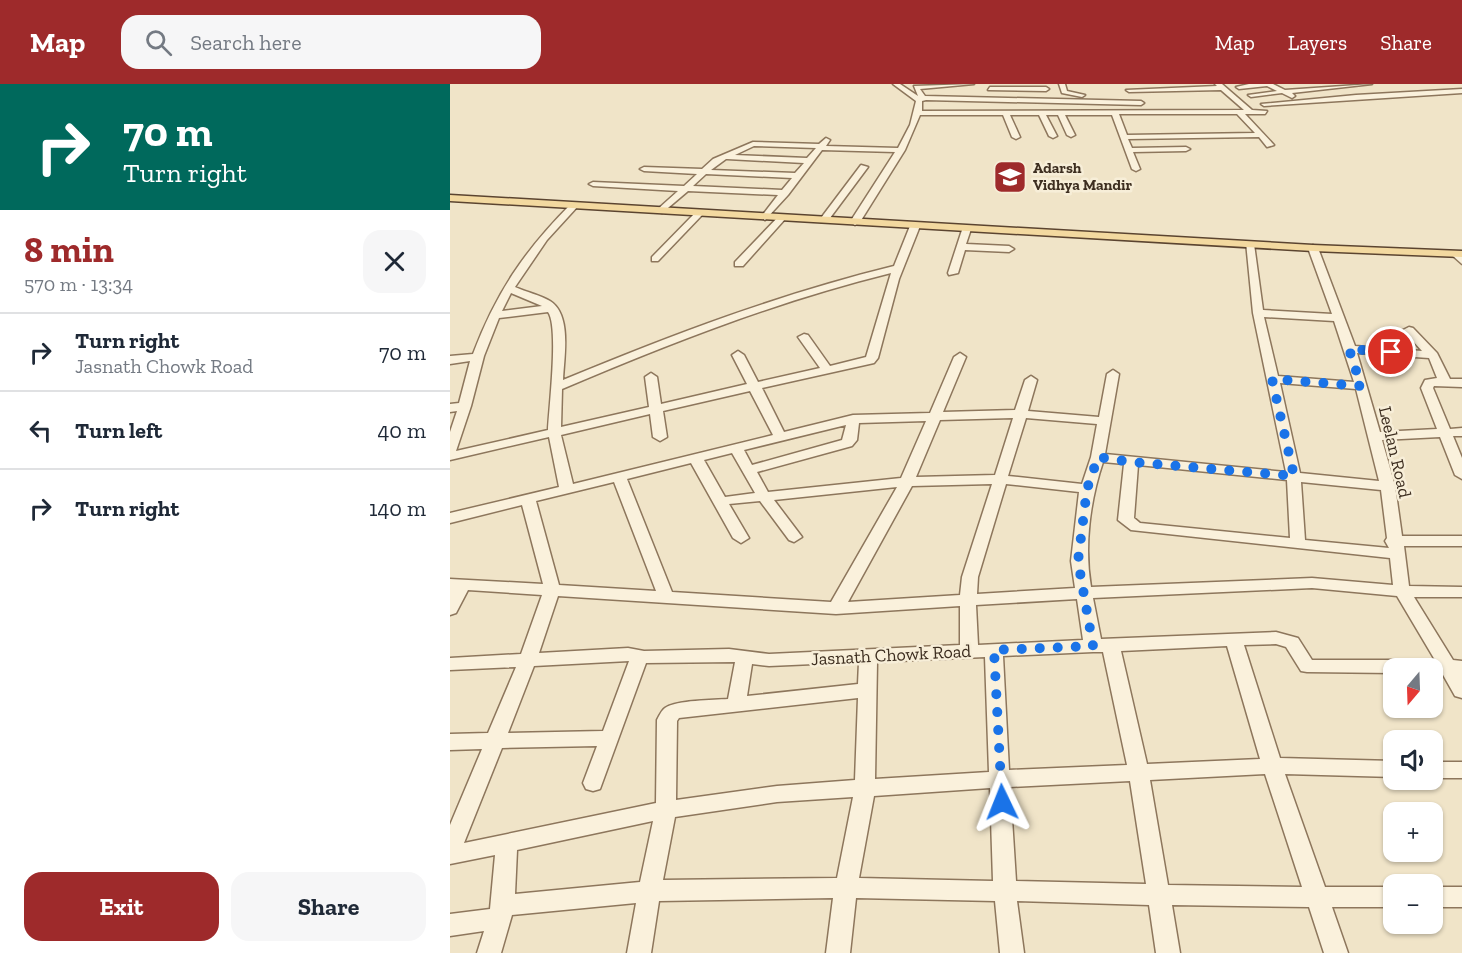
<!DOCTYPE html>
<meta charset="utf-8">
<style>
:root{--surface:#fff;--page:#f6f6f7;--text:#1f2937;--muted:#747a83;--line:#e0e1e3;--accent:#9e2a2b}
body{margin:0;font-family:"Zilla Slab",serif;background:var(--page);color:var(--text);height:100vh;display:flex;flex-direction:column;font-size:22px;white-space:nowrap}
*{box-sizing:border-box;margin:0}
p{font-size:20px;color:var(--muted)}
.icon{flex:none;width:33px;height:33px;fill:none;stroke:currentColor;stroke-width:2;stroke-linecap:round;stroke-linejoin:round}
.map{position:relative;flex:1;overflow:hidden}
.sheet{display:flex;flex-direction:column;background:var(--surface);width:450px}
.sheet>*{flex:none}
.top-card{background:#00695c;color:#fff;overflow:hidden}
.needle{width:39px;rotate:199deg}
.tools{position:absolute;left:933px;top:574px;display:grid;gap:12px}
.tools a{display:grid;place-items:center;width:60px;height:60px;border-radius:12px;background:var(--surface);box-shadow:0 2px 4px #0004;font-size:30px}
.pin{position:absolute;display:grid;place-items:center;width:51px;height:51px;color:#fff;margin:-26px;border:3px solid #fff;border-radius:50%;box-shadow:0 2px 6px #0007}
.me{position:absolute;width:66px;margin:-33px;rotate:358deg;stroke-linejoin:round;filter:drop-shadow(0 0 4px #0008)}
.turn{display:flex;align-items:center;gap:21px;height:126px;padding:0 24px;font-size:27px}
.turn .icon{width:78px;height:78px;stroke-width:2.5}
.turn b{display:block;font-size:42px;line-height:51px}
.round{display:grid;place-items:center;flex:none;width:63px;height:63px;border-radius:18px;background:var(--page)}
.summary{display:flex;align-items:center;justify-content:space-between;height:102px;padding:0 24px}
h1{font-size:36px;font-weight:700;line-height:45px;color:var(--accent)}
.action{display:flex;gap:12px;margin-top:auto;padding:12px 24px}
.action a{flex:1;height:69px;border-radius:18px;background:var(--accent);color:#fff;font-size:24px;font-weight:700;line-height:69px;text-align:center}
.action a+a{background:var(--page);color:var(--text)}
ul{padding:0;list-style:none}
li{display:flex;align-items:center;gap:18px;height:78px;padding:0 24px;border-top:2px solid var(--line)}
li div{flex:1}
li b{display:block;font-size:22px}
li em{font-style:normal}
header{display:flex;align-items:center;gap:36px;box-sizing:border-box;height:84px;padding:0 30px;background:var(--accent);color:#fff}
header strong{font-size:28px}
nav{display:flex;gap:33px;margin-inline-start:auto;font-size:21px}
.search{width:420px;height:54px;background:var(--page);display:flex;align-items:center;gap:15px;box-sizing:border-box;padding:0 21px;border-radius:18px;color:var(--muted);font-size:22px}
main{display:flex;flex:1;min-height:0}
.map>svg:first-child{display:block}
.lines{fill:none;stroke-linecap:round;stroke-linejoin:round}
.minor-casing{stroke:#8d765c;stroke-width:3}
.major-casing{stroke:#5b4430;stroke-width:3}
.minor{fill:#faf1dc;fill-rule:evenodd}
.major{fill:#f3d9a0;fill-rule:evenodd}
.route{stroke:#1a73e8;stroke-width:10;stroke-dasharray:0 18}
.labels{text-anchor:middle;stroke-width:5;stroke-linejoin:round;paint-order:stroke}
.far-poi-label{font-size:15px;font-weight:bold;fill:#3d2e20;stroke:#f7eed8;text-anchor:start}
.street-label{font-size:18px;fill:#3d2e20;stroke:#f7eed8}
</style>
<header>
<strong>Map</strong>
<div class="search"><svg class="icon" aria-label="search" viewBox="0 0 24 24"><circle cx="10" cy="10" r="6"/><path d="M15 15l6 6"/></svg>Search here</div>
<nav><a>Map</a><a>Layers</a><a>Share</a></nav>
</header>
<main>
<section class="sheet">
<div class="top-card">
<div class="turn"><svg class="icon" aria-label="right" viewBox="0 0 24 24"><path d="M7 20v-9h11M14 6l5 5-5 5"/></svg><div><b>70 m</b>Turn right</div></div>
</div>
<div class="summary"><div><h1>8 min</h1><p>570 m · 13:34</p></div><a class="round"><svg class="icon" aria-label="close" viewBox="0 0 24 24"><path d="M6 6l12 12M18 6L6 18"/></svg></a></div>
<ul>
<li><svg class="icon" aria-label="right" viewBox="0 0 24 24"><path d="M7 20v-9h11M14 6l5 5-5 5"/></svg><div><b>Turn right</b><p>Jasnath Chowk Road</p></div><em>70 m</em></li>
<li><svg class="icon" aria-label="left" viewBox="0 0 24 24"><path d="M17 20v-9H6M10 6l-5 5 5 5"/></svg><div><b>Turn left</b></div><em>40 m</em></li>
<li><svg class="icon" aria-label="right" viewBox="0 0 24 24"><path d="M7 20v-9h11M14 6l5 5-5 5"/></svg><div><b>Turn right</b></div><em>140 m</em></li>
</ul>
<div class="action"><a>Exit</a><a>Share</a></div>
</section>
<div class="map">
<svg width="1012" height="869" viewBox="0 0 1012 869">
<rect width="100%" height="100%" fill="#f0e4c8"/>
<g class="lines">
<g class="minor-casing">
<path id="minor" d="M443 0H450L468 12 464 2 524 0 470 5 475 12 691 17 694 19 691 21 476 16 472 17V27L794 26 771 6 679 8 676 6 767 2 765 0H772L802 26 817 27 815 30H795L824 61 817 63 809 53 678 55 682 64 736 63 740 65 736 67 683 68 690 85 686 87 682 85 662 31H615L625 51 621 53 617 51 608 31H596L607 52 603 54 599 52 589 31H560L570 53 566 55 562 53 553 31H470L455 66 410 138 405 141 400 138 445 68 372 66 338 111 315 136 311 133 328 111 238 107 212 129 209 128V124L228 107 143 102 139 100 143 98 234 102 247 90 194 87 190 85 194 83 252 85 263 75 303 58 369 60 376 54 380 56 376 62 448 64 460 41 466 17ZM669 30H787L805 49 677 51ZM304 62 366 64 357 74 285 71ZM276 75H277L354 79 345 89 261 86ZM256 90 342 94 332 106 243 102Z
M609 0H615L617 7 635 11 632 13 612 9Z
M799 0H823L835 6 922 0 842 9 845 12 842 14 832 9 801 13 798 11 827 7 817 2 789 5 786 3Z
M540 3H596L599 5 596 7 538 6Z
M1012 5V9L814 22 811 20 906 11Z
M411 81 418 83 377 138H371V134Z
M122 119 129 121 97 156 65 203C76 208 90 211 100 217 122 231 114 272 113 296 221 251 330 210 444 182L460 142 468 140 470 142 449 195 428 274 424 279 312 304 334 348 403 331 480 329 504 273 510 269 516 273 493 328 565 326 575 296 581 292 587 296 578 327 649 333 657 290 663 286 669 290 655 370 836 388 803 229 796 158 804 160 813 226 882 230 858 164 863 161 868 164 905 262 972 267 953 246 959 243 963 244 987 269 1000 295H1012V303L984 302 983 304 1000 345 1012 344V352H1003L1012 374V395L1005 391 990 353 932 356 945 402 952 452H1012V462H954L959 502 1012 503V513H964L1003 576 1012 577V614L1005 612 992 589H982V585H944V589L857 588 851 587 836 563 826 560 794 561 830 674 944 677V693L835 690 875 803H944V823H882L898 869H874L859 823 722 821 730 869H706L699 821 567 817 574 869H550L545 817 406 814 400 869H376L383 814 209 817 201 869H177L186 819 62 831 51 869H27L34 847 0 852V830L40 825 45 771 0 780V741L32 665 0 666V650L38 649 66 583 0 586V574L71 570 92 511 18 506 6 529 0 531V495L93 500 72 421 0 439V429L109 403 99 353 0 376V348L7 327 0 328V320L9 319 20 277 0 280V272L23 270C46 209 74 167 122 119ZM441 189 416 273 380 282 358 251 354 250 348 253 370 284 308 298 294 271 288 267 282 271 297 300 211 320 207 293 201 289 195 293 199 323 111 343 112 305C220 259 328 217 441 189ZM61 209 92 222 52 227ZM98 228C109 242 99 324 98 346L6 367 21 322 34 272 49 234ZM814 233 884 237 904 298 828 292ZM907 269 979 274 987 294 975 296 971 304 987 345 930 348ZM830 299 906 305 929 397 850 389ZM300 307 323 351 123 400 111 351 200 330 203 353 210 357 217 353 213 327ZM563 334 545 391 466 393 490 336ZM576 334 647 340 641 373 632 400 558 392ZM476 337 451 394 318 408 307 388 402 362 407 356 409 339ZM396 341 392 356 302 381 294 366ZM282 369 305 409 275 413 254 376ZM653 378 674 380 668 436 681 446 940 474 943 501 862 494 641 503C634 462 640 417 653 378ZM241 379 283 454 291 459 299 454 279 420 310 417 339 456 344 458 352 453 324 416 447 403 381 518 222 508 177 395ZM688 381 837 396 840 454 690 439 684 434ZM164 398 206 507 109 501 86 417ZM851 398 931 406 937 454 935 457 939 464 855 456ZM542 400 512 493 510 511 398 518 462 402ZM556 400 629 408 621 477 625 504 527 510 528 493ZM862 504 947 512 985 576H862L848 554 826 548 651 555 643 514ZM108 512 386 530 510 522V561L319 570 279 565 194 567 178 564 89 569ZM627 515 633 556 528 561 526 521ZM777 562 810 675 697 680 671 567ZM643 568H653L677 681 559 686 553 572ZM535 573 539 688 425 695 427 578ZM179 577 153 647 58 649 84 582ZM285 578 278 615C263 616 227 616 215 624 212 626 209 632 207 636L206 719 14 759 52 664 147 662 133 699 136 705 143 707 150 705 196 579ZM409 578 408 600 297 612 302 580 319 582ZM408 614 405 696 327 702 226 716 227 637 229 634ZM815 690 852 803 718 801 700 696ZM680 697 696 800 566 797 560 703ZM540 704 543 797 409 794 424 712ZM403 713 387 794 213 796 225 733 327 718ZM203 737 190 798 65 810 67 766Z
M247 127 254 129 208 177H202V173Z
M329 132 336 134 293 182H285V178Z
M513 143 521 145 516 160 559 162 564 165 559 168 515 166 508 189 499 191 498 189Z
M1003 168H1009L1012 171V180L1003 172Z
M982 678H1012V694H982Z
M982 803H1012V823H982Z"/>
</g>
<g class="major-casing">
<path id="major" d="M0 111 863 161 1012 167V173L863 167 0 117Z"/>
</g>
<use href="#minor" class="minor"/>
<use href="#major" class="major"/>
</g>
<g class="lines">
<path class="route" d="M552 718 544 566 643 562 628 477 637 405 648 373 681 378 844 392 822 295 911 302 899 265 941 268"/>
</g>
<defs>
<g id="school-square" transform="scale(1.725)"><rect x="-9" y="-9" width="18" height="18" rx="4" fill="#9e2a2b" stroke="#f7eed8"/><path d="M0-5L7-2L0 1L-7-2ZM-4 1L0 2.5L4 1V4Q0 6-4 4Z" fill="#fff"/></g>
</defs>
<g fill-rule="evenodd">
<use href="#school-square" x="560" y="93"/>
</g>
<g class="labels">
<g class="far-poi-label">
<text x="583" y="89">Adarsh<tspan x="583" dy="17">Vidhya Mandir</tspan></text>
</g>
<g class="street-label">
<text transform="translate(945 368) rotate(77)" y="6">Leelan Road</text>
<text transform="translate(441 571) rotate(-3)" y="6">Jasnath Chowk Road</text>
</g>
</g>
</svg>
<div class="tools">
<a><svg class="needle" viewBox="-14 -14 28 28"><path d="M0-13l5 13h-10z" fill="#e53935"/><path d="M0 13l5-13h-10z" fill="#747a83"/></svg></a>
<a><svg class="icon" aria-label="sound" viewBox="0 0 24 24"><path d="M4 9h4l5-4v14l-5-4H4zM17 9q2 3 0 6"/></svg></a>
<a>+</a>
<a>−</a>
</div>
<div class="pin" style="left:941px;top:268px;background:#d93025"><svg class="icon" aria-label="arrive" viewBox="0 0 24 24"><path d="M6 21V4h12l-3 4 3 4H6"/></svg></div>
<svg class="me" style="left:552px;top:718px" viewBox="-20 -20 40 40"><path d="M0-17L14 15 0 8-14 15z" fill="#1a73e8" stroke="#fff" stroke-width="4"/></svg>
</div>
</main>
